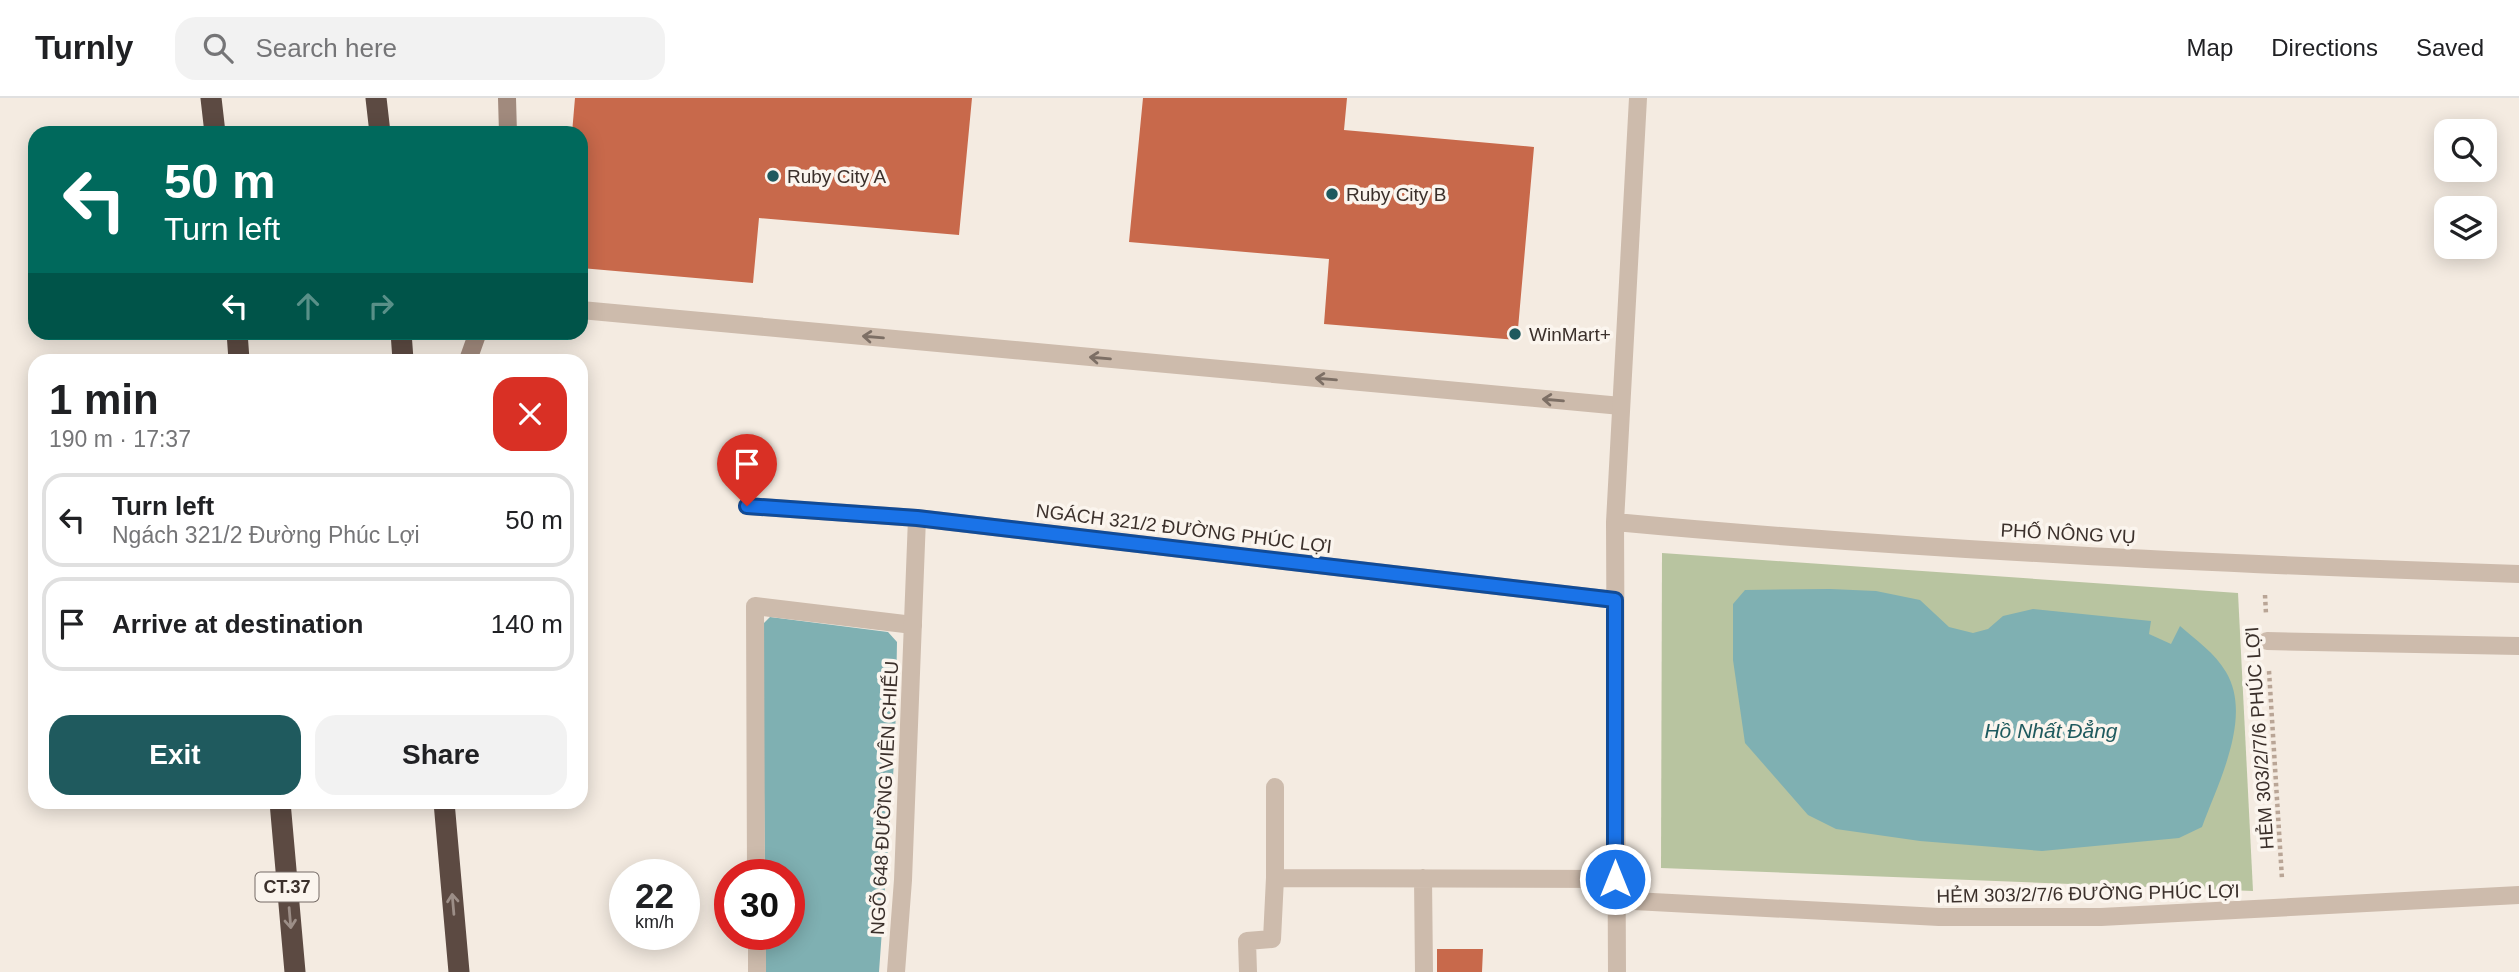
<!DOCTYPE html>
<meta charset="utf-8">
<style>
:root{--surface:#fff;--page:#f2f2f2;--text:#202124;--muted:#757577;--line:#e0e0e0;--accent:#1f5a5e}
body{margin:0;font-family:Arial,sans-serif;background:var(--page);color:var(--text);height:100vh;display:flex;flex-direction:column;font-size:26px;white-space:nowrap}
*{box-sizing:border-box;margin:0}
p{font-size:23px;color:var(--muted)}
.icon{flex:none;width:38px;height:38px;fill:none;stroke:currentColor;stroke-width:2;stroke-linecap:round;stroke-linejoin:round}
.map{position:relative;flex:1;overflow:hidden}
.panel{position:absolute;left:28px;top:256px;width:560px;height:455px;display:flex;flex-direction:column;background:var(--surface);border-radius:21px;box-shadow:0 4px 18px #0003}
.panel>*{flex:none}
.hud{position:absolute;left:28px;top:28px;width:560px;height:214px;border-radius:21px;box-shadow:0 4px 18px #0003;background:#00695c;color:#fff;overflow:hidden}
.buttons{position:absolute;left:2434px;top:21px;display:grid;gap:14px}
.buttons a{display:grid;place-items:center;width:63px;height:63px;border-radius:14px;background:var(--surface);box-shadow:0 4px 18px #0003;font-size:35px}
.speed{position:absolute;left:609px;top:761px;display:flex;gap:14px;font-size:35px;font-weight:700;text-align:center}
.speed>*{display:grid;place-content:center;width:91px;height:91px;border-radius:50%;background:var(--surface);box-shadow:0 4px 18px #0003;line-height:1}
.speed small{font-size:18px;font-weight:400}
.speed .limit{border:10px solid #d22;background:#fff;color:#111}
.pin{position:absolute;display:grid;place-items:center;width:60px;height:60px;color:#fff;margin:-72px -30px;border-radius:50% 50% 50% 0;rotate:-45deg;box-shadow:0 0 7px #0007}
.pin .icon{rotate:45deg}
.me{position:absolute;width:77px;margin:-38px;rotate:0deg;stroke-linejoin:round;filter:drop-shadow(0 0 5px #0008)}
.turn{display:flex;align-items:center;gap:24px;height:147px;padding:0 21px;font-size:32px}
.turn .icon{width:91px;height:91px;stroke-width:2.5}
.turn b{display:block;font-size:49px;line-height:60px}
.lanes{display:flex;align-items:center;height:66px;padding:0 21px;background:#0003;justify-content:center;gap:35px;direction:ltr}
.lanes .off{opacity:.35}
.round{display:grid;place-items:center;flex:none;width:74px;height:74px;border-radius:21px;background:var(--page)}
.headline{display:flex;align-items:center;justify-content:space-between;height:119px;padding:0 21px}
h1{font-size:42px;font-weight:700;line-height:52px}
.primary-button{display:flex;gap:14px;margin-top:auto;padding:14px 21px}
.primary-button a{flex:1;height:80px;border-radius:21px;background:var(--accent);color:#fff;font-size:28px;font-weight:700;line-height:80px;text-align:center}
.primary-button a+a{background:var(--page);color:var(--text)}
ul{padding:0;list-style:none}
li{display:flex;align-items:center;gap:21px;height:94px;margin:0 14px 10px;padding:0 7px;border:4px solid var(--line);border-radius:21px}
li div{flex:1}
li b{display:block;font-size:26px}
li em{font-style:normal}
header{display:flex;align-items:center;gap:42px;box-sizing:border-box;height:98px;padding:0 35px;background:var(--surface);border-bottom:2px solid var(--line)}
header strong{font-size:33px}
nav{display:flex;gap:38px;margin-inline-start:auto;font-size:24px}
.search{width:490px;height:63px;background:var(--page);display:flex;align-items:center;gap:18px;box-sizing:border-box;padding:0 24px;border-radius:21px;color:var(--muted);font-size:26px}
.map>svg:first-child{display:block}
.green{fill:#b8c4a0}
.water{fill:#7fb0b2}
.building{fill:#c8694b}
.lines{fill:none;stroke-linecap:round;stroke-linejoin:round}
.path{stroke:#b9a596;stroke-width:4.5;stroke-dasharray:3.5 3.5;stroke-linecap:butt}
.service{stroke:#cdbbac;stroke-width:18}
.minor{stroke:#cdbbac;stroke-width:18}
.secondary{stroke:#a18a7d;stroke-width:18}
.motorway{stroke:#5c4a42;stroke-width:21}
.oneway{stroke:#7d6f65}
.oneway2{stroke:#9c8e87}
.route-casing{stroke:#114b97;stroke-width:18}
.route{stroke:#1a73e8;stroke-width:12}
.poi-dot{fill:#1f5a5e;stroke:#fbf5ee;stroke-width:2.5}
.labels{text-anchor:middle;stroke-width:7;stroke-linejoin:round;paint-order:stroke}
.shield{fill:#fbf5ee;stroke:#756b66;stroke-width:2}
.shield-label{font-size:18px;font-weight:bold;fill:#3b302b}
.poi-label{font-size:19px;fill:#3b302b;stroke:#fbf5ee;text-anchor:start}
.street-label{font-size:19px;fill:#3b302b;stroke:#fbf5ee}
.water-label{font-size:21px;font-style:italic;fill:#1f5a5e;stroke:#fbf5ee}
</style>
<header>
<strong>Turnly</strong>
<div class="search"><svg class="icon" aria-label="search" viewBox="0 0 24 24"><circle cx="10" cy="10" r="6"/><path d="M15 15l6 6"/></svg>Search here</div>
<nav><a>Map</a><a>Directions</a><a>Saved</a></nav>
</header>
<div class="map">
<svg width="2519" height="874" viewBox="0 0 2519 874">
<rect width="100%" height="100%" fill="#f4ebe1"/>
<path class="green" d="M1662 455 2238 495 2253 793 1661 770Z"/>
<path class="water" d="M1830 491 1876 493 1920 502 1949 529 1973 535 1988 531 2003 518 2033 511 2151 523 2149 536 2171 546 2180 528C2196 542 2215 555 2226 574 2253 619 2218 685 2202 729L2179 740 2042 753 1920 743 1836 731 1808 717 1745 645 1733 562V506L1745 492Z
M770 519 888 534 897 544 895 650 879 874H764V837L789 836V777H765L762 527Z"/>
<path class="building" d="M575 0H972L959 137 759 120 753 185 581 170V35H572Z
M1143 0H1347L1344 32 1534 49 1517 242 1324 226 1329 161 1129 144Z
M1437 851H1483L1482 874H1437Z"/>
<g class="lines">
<path class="path" d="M2265 497 2266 516
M2269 573 2282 781"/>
<path class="service" d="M581 212 1621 308
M756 777 755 508 913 527
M1275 780V689
M1423 780 1424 874
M757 836V874
M1248 874 1247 843 1272 841 1275 780 1615 781"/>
<path class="minor" d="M747 408 917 420 1615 502
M1615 424C1915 452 2217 466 2519 476
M2267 543 2519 548
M1615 802 1939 819H2101L2519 797
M896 874 903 782 917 420
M1617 874 1615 424 1638 0"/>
<path class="secondary" d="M507 0 508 35
M468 262 478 234"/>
<path class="motorway" d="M211 0 215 35
M376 0 380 35
M237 234 239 262
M401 234 403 262
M280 704 295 874
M444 704 459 874"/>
</g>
<defs><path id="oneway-shaft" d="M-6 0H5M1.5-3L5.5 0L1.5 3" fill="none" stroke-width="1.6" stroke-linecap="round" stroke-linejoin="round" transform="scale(1.75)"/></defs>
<g class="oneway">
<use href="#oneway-shaft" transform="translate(873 239) rotate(-175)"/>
<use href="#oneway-shaft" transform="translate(1100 260) rotate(-175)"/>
<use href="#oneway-shaft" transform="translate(1326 281) rotate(-175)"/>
<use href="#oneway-shaft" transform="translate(1553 302) rotate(-175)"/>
</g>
<g class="oneway2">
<use href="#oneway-shaft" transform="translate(453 806) rotate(-95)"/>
<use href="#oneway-shaft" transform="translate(290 820) rotate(85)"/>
</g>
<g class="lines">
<g class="route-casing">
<path id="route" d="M747 408 917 420 1615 502V781"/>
</g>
<use href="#route" class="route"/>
</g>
<g class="poi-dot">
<circle cx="773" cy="78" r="7"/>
<circle cx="1332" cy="96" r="7"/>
<circle cx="1515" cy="236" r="7"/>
</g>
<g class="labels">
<rect class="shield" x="255.5" y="774.5" width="63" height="29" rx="5"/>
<g class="shield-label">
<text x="287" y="795">CT.37</text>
</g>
<g class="poi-label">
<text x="787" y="85">Ruby City A</text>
<text x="1346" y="103">Ruby City B</text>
<text x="1529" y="243">WinMart+</text>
</g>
<g class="street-label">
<text transform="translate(1184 430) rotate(7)" y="7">NGÁCH 321/2 ĐƯỜNG PHÚC LỢI</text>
<text transform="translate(2068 435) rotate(3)" y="7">PHỐ NÔNG VỤ</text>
<text transform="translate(2259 640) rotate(-94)" y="7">HẺM 303/2/7/6 PHÚC LỢI</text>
<text transform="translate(884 700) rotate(-87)" y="7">NGÕ 648 ĐƯỜNG VIÊN CHIẾU</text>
<text transform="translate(2088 795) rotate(-1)" y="7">HẺM 303/2/7/6 ĐƯỜNG PHÚC LỢI</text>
</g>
<g class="water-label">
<text x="2051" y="640">Hồ Nhất Đẳng</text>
</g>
</g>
</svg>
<div class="buttons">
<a><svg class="icon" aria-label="search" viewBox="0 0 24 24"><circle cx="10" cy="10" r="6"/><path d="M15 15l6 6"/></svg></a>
<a><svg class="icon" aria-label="layers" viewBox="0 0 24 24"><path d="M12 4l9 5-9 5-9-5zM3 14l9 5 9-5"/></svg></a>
</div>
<div class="speed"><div>22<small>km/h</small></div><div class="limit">30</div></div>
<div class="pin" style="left:747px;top:408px;background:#d93025"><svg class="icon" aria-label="arrive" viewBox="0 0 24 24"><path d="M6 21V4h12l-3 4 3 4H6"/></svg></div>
<svg class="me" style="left:1615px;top:781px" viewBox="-20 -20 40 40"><circle r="17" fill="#1a73e8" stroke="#fff" stroke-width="3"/><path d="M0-11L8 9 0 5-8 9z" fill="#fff"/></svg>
<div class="hud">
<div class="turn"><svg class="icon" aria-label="left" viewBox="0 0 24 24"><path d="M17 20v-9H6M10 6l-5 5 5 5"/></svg><div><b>50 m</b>Turn left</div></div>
<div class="lanes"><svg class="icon" aria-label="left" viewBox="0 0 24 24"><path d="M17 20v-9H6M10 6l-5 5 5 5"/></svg><svg class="icon off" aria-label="ahead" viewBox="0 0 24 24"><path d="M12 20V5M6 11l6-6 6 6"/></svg><svg class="icon off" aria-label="right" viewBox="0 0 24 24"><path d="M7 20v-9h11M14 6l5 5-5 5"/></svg></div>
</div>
<section class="panel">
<div class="headline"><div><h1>1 min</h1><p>190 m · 17:37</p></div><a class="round" style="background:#d93025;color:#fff"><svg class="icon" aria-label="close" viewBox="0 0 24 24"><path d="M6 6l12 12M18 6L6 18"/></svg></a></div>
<ul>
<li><svg class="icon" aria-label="left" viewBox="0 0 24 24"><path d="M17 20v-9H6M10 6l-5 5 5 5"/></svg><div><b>Turn left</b><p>Ngách 321/2 Đường Phúc Lợi</p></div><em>50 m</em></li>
<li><svg class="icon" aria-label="arrive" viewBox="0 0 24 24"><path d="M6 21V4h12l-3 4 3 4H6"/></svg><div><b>Arrive at destination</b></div><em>140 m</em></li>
</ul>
<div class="primary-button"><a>Exit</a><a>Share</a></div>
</section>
</div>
